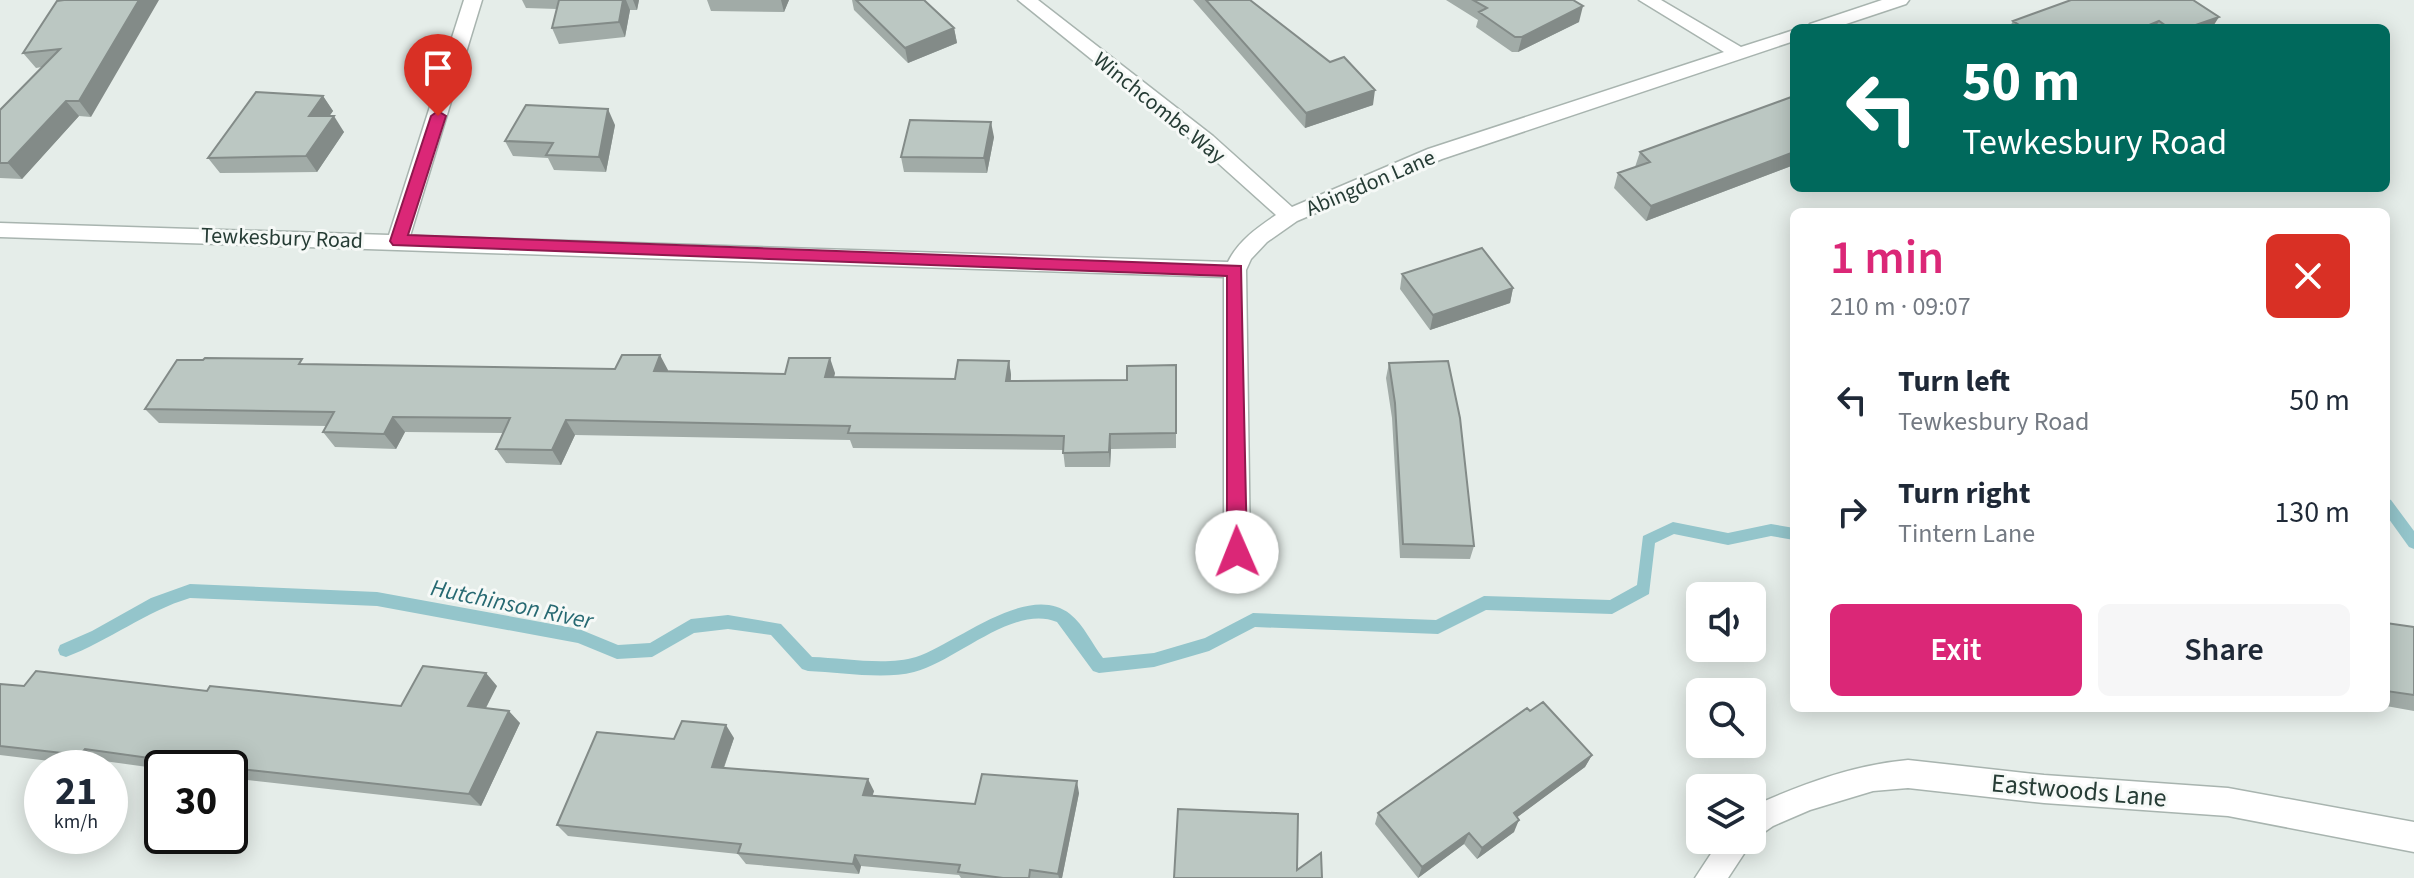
<!DOCTYPE html>
<meta charset="utf-8">
<style>
:root{--surface:#fff;--page:#f6f6f7;--text:#1f2937;--muted:#747a83;--accent:#db2777}
body{margin:0;font-family:"Source Sans 3",sans-serif;background:var(--page);color:var(--text);height:100vh;display:flex;flex-direction:column;font-size:30px;white-space:nowrap}
*{box-sizing:border-box;margin:0}
p{font-size:26px;color:var(--muted)}
.icon{flex:none;width:44px;height:44px;fill:none;stroke:currentColor;stroke-width:2;stroke-linecap:round;stroke-linejoin:round}
.map{position:relative;flex:1;overflow:hidden}
.side{position:absolute;left:1790px;top:208px;width:600px;height:504px;display:flex;flex-direction:column;background:var(--surface);border-radius:12px;box-shadow:0 4px 20px #0003}
.side>*{flex:none}
.banner{position:absolute;left:1790px;top:24px;width:600px;height:168px;border-radius:12px;box-shadow:0 4px 20px #0003;background:#00695c;color:#fff;overflow:hidden}
.controls{position:absolute;left:1686px;top:582px;display:grid;gap:16px}
.controls a{display:grid;place-items:center;width:80px;height:80px;border-radius:12px;background:var(--surface);box-shadow:0 4px 20px #0003;font-size:40px}
.speed{position:absolute;left:24px;top:750px;display:flex;gap:16px;font-size:40px;font-weight:700;text-align:center}
.speed>*{display:grid;place-content:center;width:104px;height:104px;border-radius:50%;background:var(--surface);box-shadow:0 4px 20px #0003;line-height:1}
.speed small{font-size:20px;font-weight:400}
.speed .limit{border:4px solid #111;border-radius:12px;background:#fff;color:#111}
.pin{position:absolute;display:grid;place-items:center;width:68px;height:68px;color:#fff;margin:-82px -34px;border-radius:50% 50% 50% 0;rotate:-45deg;box-shadow:0 0 8px #0007}
.pin .icon{rotate:45deg}
.me{position:absolute;width:88px;margin:-44px;rotate:359deg;stroke-linejoin:round;filter:drop-shadow(0 0 6px #0008)}
.turn{display:flex;align-items:center;gap:28px;height:168px;padding:0 40px;font-size:36px}
.turn .icon{width:104px;height:104px;stroke-width:2.5}
.turn b{display:block;font-size:56px;line-height:68px}
.round{display:grid;place-items:center;flex:none;width:84px;height:84px;border-radius:12px;background:var(--page)}
.head{display:flex;align-items:center;justify-content:space-between;height:136px;padding:0 40px}
h1{font-size:48px;font-weight:600;line-height:60px;color:var(--accent)}
.cta{display:flex;gap:16px;margin-top:auto;padding:16px 40px}
.cta a{flex:1;height:92px;border-radius:12px;background:var(--accent);color:#fff;font-size:32px;font-weight:600;line-height:92px;text-align:center}
.cta a+a{background:var(--page);color:var(--text)}
ul{padding:0;list-style:none}
li{display:flex;align-items:center;gap:24px;height:112px;padding:0 40px}
li div{flex:1}
li b{display:block;font-size:30px}
li em{font-style:normal}
.map>svg:first-child{display:block}
.lines{fill:none;stroke-linecap:round;stroke-linejoin:round}
.stream{fill:#94c5cb;fill-rule:evenodd}
.minor-casing{stroke:#a8b4af;stroke-width:3}
.minor{fill:#fff;fill-rule:evenodd}
.wall{fill:#a1aba7}
.shaded-wall{fill:#838b88}
.building{fill:#bbc7c2;stroke:#838b88;stroke-width:2}
.route{fill:#db2777;stroke:#8e194d;stroke-width:2}
.labels{text-anchor:middle;stroke-width:6;stroke-linejoin:round;paint-order:stroke}
.street-label{font-size:22px;fill:#263c35;stroke:#f6f9f7}
.water-label{font-size:24px;font-style:italic;fill:#276972;stroke:#f6f9f7}
.near-street-label{font-size:26px;fill:#263c35;stroke:#f6f9f7}
</style>
<div class="map">
<svg width="2414" height="878" viewBox="0 0 2414 878">
<rect width="100%" height="100%" fill="#e5ede9"/>
<g class="lines">
<path class="stream" d="M2386 498 2391 500 2414 531V549L2409 547 2386 515Z
M1673 522 1728 533 1771 524 1794 528V540L1771 536 1728 545 1674 534 1655 543 1649 594 1612 614 1486 610 1438 634 1255 627 1209 651 1154 667 1099 673 1093 671 1057 622C1013 604 957 661 914 672 883 680 840 672 808 671L802 669 771 635 728 629 694 633 652 657 617 659 578 643 377 606 190 598C146 611 109 641 66 657L60 655 58 650 60 645 92 631 151 598 190 584 377 592 579 629 618 645 650 643 691 619 728 615 781 624 812 657C843 658 887 666 916 657 956 644 1028 581 1070 614 1084 625 1092 644 1103 658L1154 653 1205 638 1253 613 1436 620 1484 596 1610 600 1637 585 1643 536Z"/>
<g class="minor-casing">
<path id="minor" d="M464 0H482L410 236 1228 262C1238 241 1257 228 1276 215L1199 146 1018 0H1038L1213 136 1292 207 1428 149 1724 52 1639 0H1661L1741 47 1794 30V41L1442 159 1297 221 1267 242 1251 259 1246 270 1250 552 1246 560 1237 563 1228 560 1224 552V277L0 237V223L389 235Z
M1882 0H1909L1906 4 1834 28H1807L1810 24Z
M1908 760 2044 775 2228 788 2414 822V852L2228 816 2044 803 1908 788 1873 791 1810 810 1773 826 1753 840 1728 878H1695L1720 840H1752L1753 806C1803 784 1853 765 1908 760Z"/>
</g>
<use href="#minor" class="minor"/>
</g>
<path class="wall" d="M522 0H639L637 10H630L625 37 559 44 552 28 557 9 526 8Z
M707 0H789L784 12 711 11Z
M852 0H924L954 28 957 43 908 63 854 10Z
M1193 0H1250L1330 62 1373 105 1305 128Z
M1446 0H1573L1579 22 1518 52H1512L1476 27 1478 20Z
M2071 0 2212 28H2009L2013 21Z
M57 1 91 117 79 116 22 179 0 178V110L42 67 36 68 23 53Z
M323 96 333 111 329 116 344 132 317 172 220 173 208 158Z
M1794 96V165L1646 221 1614 188 1618 173 1635 167 1640 152Z
M615 125 606 172 554 170 548 158 513 156 505 141Z
M994 137 987 173 904 172 901 157Z
M1402 274 1513 288 1510 303 1430 330 1400 289Z
M203 360 305 364 668 370 667 372 785 374 835 373 834 377 955 379 1009 361 1011 375V381L1127 380 1176 365V448L1111 449 1110 467H1065L1063 450 853 448 850 440 575 435 561 465 506 463 496 449 503 433 405 432 396 449 335 447 323 432 327 426 159 423 145 409Z
M1389 363 1474 546 1470 559 1400 558 1392 418 1386 378Z
M2386 623 2414 627V711L2386 706Z
M0 684 24 686 207 691 401 706 497 686 486 708 520 723 481 806 230 778V768H162V769L104 761 99 767 0 755Z
M1530 711 1592 755 1585 767 1517 817 1514 832 1477 859 1464 844 1418 878 1375 824 1378 813Z
M734 738 724 768 874 791 872 796 975 804 1079 793 1062 878H961L959 875 861 866 859 874 746 864 738 854 568 836 557 825 674 739Z"/>
<path class="shaded-wall" d="M139 0H159L91 117 79 101Z
M623 0H626L630 10 625 37 619 22Z
M633 0H639L637 10Z
M781 0H789L784 12Z
M1583 6 1579 22 1518 52 1522 37Z
M2219 17 2212 28H2187Z
M2159 21 2155 28H2142Z
M954 28 957 43 908 63 905 48Z
M1375 90 1373 105 1305 128 1306 113Z
M323 96 333 111 319 131 309 116Z
M66 101 79 116 22 179 8 163Z
M608 109 615 125 606 172 599 157Z
M334 116 344 132 317 172 306 156Z
M991 122 994 137 987 173 984 158Z
M1794 152V165L1646 221 1651 206Z
M1513 288 1510 303 1430 330 1433 315Z
M660 355 668 370 662 386 654 371Z
M830 358 835 373 830 392 825 377Z
M1009 361 1011 375 1009 396 1006 381Z
M393 417 405 432 396 449 384 434Z
M566 420 575 435 561 465 552 450Z
M1110 434 1111 449 1110 467 1109 452Z
M486 673 497 686 480 719 468 706Z
M509 711 520 723 481 806 469 794Z
M726 725 734 738 720 778 712 767Z
M85 749 104 761 99 767 80 755Z
M1592 755 1585 767 1508 824 1514 813Z
M868 779 874 791 869 807 863 795Z
M1077 781 1079 793 1062 878H1059L1058 874Z
M1519 820 1514 832 1477 859 1482 848Z
M1469 833 1464 844 1418 878 1422 867Z
M855 855 861 866 859 874 853 864Z"/>
<path class="building" d="M64 0H139L79 101H66L8 163H0V110L60 49 23 53 57 1Z
M559 0H623L619 22 552 28Z
M856 0H924L954 28 905 48Z
M1206 0H1250L1330 62 1344 57 1375 90 1306 113Z
M1473 0H1573L1583 6 1522 37H1515L1479 12 1487 8Z
M2071 0H2193L2219 17 2187 28H2169L2159 21 2142 28H2024L2013 21Z
M256 92 323 96 309 116H334L306 156 208 158Z
M1794 96V152L1651 206 1618 173 1650 162 1640 152Z
M526 105 608 109 599 157 546 155 553 143 505 141Z
M910 120 991 122 984 158 901 157Z
M1482 248 1513 288 1433 315 1402 274Z
M622 355H660L654 371 785 374 789 358H830L825 377 955 379 958 360 1009 361 1006 381 1127 380V366L1176 365V433L1110 434 1109 452 1063 453 1064 436 848 433 850 426 566 420 552 450 496 449 510 418 393 417 384 434 323 432 334 412 145 409 177 360H203L205 358 302 359 299 364 615 369Z
M1448 361 1460 418 1474 546 1403 544 1395 403 1389 363Z
M2386 623 2414 627V695L2386 691Z
M423 666 486 673 468 706 509 711 469 794 185 763 85 749 80 755 0 746V684L24 686 36 671 207 691 210 686 401 706Z
M1543 702 1592 755 1514 813 1519 820 1482 848 1469 833 1422 867 1378 813 1527 708 1530 711Z
M682 721 726 725 712 767 868 779 863 795 975 804 982 774 1077 781 1058 874 1030 870 1029 878H1003L958 872 960 865 855 855 853 864 738 853 741 844 557 825 597 732 674 739Z
M1178 809 1298 814 1297 870 1321 853 1322 878H1174Z"/>
<path class="route" d="M438 111 446 116 408 235 1241 266 1247 552 1244 558H1230L1227 552V276L393 245 390 241 431 116Z"/>
<g class="labels">
<g class="street-label">
<text transform="translate(1160 107) rotate(39)" y="8">Winchcombe Way</text>
<text transform="translate(1370 182) rotate(-23)" y="8">Abingdon Lane</text>
<text transform="translate(282 237) rotate(2)" y="8">Tewkesbury Road</text>
</g>
<g class="water-label">
<text transform="translate(512 604) rotate(12)" y="8">Hutchinson River</text>
</g>
<g class="near-street-label">
<text transform="translate(2079 790) rotate(5)" y="9">Eastwoods Lane</text>
</g>
</g>
</svg>
<div class="controls">
<a><svg class="icon" aria-label="sound" viewBox="0 0 24 24"><path d="M4 9h4l5-4v14l-5-4H4zM17 9q2 3 0 6"/></svg></a>
<a><svg class="icon" aria-label="search" viewBox="0 0 24 24"><circle cx="10" cy="10" r="6"/><path d="M15 15l6 6"/></svg></a>
<a><svg class="icon" aria-label="layers" viewBox="0 0 24 24"><path d="M12 4l9 5-9 5-9-5zM3 14l9 5 9-5"/></svg></a>
</div>
<div class="speed"><div>21<small>km/h</small></div><div class="limit">30</div></div>
<div class="pin" style="left:438px;top:116px;background:#d93025"><svg class="icon" aria-label="arrive" viewBox="0 0 24 24"><path d="M6 21V4h12l-3 4 3 4H6"/></svg></div>
<svg class="me" style="left:1237px;top:552px" viewBox="-20 -20 40 40"><circle r="19" fill="#fff"/><path d="M0-13L10 11 0 6-10 11z" fill="#db2777"/></svg>
<div class="banner">
<div class="turn"><svg class="icon" aria-label="left" viewBox="0 0 24 24"><path d="M17 20v-9H6M10 6l-5 5 5 5"/></svg><div><b>50 m</b>Tewkesbury Road</div></div>
</div>
<section class="side">
<div class="head"><div><h1>1 min</h1><p>210 m · 09:07</p></div><a class="round" style="background:#d93025;color:#fff"><svg class="icon" aria-label="close" viewBox="0 0 24 24"><path d="M6 6l12 12M18 6L6 18"/></svg></a></div>
<ul>
<li><svg class="icon" aria-label="left" viewBox="0 0 24 24"><path d="M17 20v-9H6M10 6l-5 5 5 5"/></svg><div><b>Turn left</b><p>Tewkesbury Road</p></div><em>50 m</em></li>
<li><svg class="icon" aria-label="right" viewBox="0 0 24 24"><path d="M7 20v-9h11M14 6l5 5-5 5"/></svg><div><b>Turn right</b><p>Tintern Lane</p></div><em>130 m</em></li>
</ul>
<div class="cta"><a>Exit</a><a>Share</a></div>
</section>
</div>
